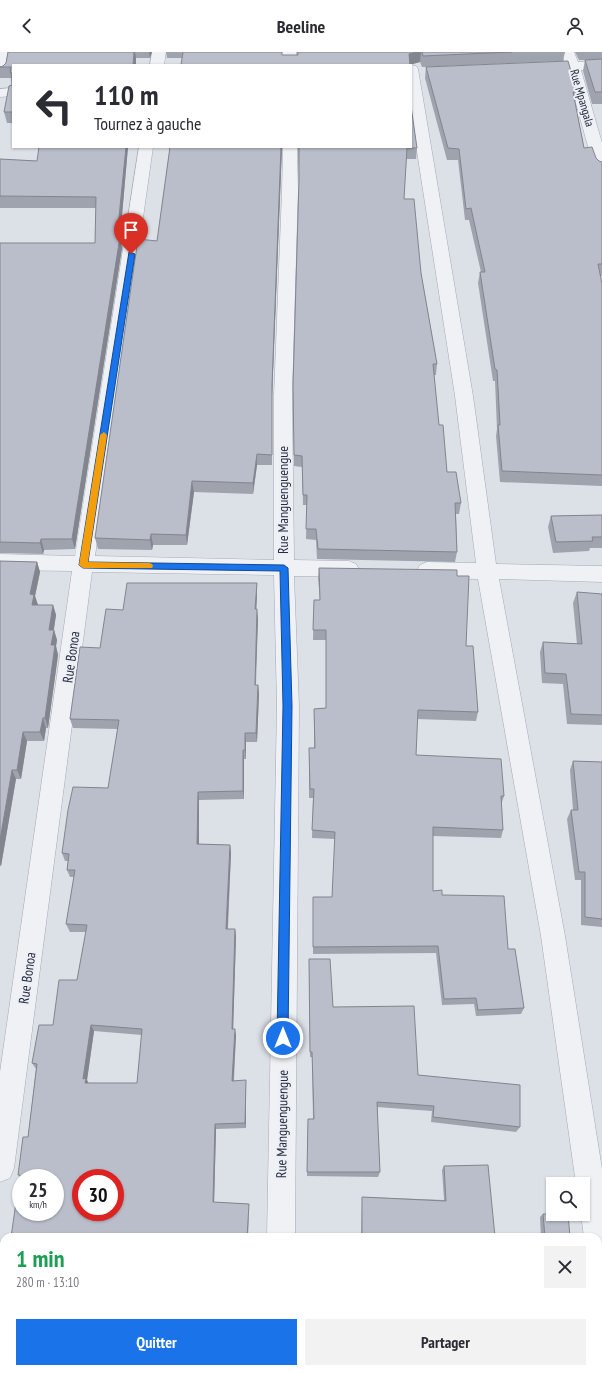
<!DOCTYPE html>
<html lang="fr">
<meta charset="utf-8">
<style>
:root{--surface:#fff;--page:#f2f2f3;--text:#2b2b33;--muted:#7c7c81;--accent:#1a73e8}
body{margin:0;font-family:"PT Sans Narrow",sans-serif;background:var(--page);color:var(--text);height:100vh;display:flex;flex-direction:column;font-size:15px;white-space:nowrap}
*{box-sizing:border-box;margin:0}
p{font-size:13px;color:var(--muted)}
.icon{flex:none;width:22px;height:22px;fill:none;stroke:currentColor;stroke-width:2;stroke-linecap:round;stroke-linejoin:round}
.map{position:relative;flex:1;overflow:hidden}
.drawer{position:absolute;left:0px;top:1181px;width:602px;height:140px;display:flex;flex-direction:column;background:var(--surface);border-radius:12px 12px 0 0;box-shadow:0 1px 3px #0004}
.drawer>*{flex:none}
.guide{position:absolute;left:12px;top:12px;width:400px;height:84px;border-radius:0px;box-shadow:0 1px 3px #0004;background:#fff;color:var(--text);overflow:hidden}
.buttons{position:absolute;left:546px;top:1125px;display:grid;gap:8px}
.buttons a{display:grid;place-items:center;width:44px;height:44px;border-radius:0px;background:var(--surface);box-shadow:0 1px 3px #0004;font-size:20px}
.speed{position:absolute;left:12px;top:1117px;display:flex;gap:8px;font-size:20px;font-weight:700;text-align:center}
.speed>*{display:grid;place-content:center;width:52px;height:52px;border-radius:50%;background:var(--surface);box-shadow:0 1px 3px #0004;line-height:1}
.speed small{font-size:10px;font-weight:400}
.speed .limit{border:6px solid #d22;background:#fff;color:#111}
.pin{position:absolute;display:grid;place-items:center;width:34px;height:34px;color:#fff;margin:-41px -17px;border-radius:50% 50% 50% 0;rotate:-45deg;box-shadow:0 0 4px #0007}
.pin .icon{rotate:45deg}
.me{position:absolute;width:44px;margin:-22px;rotate:0deg;stroke-linejoin:round;filter:drop-shadow(0 0 3px #0008)}
.turn{display:flex;align-items:center;gap:14px;height:84px;padding:0 16px;font-size:18px}
.turn .icon{width:52px;height:52px;stroke-width:2.5}
.turn b{display:block;font-size:28px;line-height:34px}
.round{display:grid;place-items:center;flex:none;width:42px;height:42px;border-radius:0px;background:var(--page)}
.overview{display:flex;align-items:center;justify-content:space-between;height:68px;padding:0 16px}
h1{font-size:24px;font-weight:600;line-height:30px;color:#1e9e55}
.action{display:flex;gap:8px;margin-top:auto;padding:8px 16px}
.action a{flex:1;height:46px;border-radius:0px;background:var(--accent);color:#fff;font-size:16px;font-weight:600;line-height:46px;text-align:center}
.action a+a{background:var(--page);color:var(--text)}
header{display:flex;justify-content:space-between;align-items:center;height:52px;padding:0 16px;background:var(--surface);font-size:18px;font-weight:600}
.map>svg:first-child{display:block}
.lines{fill:none;stroke-linecap:round;stroke-linejoin:round}
.street-casing{stroke:#a5aab4;stroke-width:1}
.street{fill:#eff1f5;fill-rule:evenodd}
.wall{fill:#9fa3ae;fill-rule:evenodd}
.shaded-wall{fill:#82858d}
.building{fill:#b9beca;stroke:#82858d;fill-rule:evenodd}
.route{fill:#1a73e8;stroke:#114b97}
.slow{fill:#f59e0b}
.labels{text-anchor:middle;stroke-width:4;stroke-linejoin:round;paint-order:stroke}
.far-street-label{font-size:12px;fill:#262c3e;stroke:#eceff5}
.street-label{font-size:14px;fill:#262c3e;stroke:#eceff5}
</style>
<header><svg class="icon" aria-label="back" viewBox="0 0 24 24"><path d="M15 5l-7 7 7 7"/></svg>Beeline<svg class="icon" aria-label="person" viewBox="0 0 24 24"><circle cx="12" cy="8" r="4"/><path d="M4 21q1-7 8-7t8 7"/></svg></header>
<div class="map">
<svg width="602" height="1321" viewBox="0 0 602 1321">
<rect width="100%" height="100%" fill="#dce0e7"/>
<g class="lines">
<g class="street-casing">
<path id="street" d="M0 0H11L7 21 5 24 0 25Z
M152 0H166L164 13H150Z
M282 0H296L297 13H283Z
M564 0H574L578 10 602 9V17L581 18 602 91V121L597 119 594 116 567 19 539 20 534 19 532 16 534 13 565 11 562 2Z
M411 13 416 14 418 17 473 344 496 512 602 514V530L499 527 565 884 602 1117V1224L598 1222V1185H584L581 1162H583V1132H576L541 884 478 527 427 526 420 523 417 518 420 513 427 510 476 511 455 344 411 61Z
M13 36V44L0 45V37Z
M139 95H153L95 504 274 508V344L282 139 283 95H297L298 139 292 344 294 508 349 509 356 512 359 517 356 522 349 525 294 524 299 654 295 1185H267L277 654 274 523 92 520 14 1116 10 1126 0 1130V1020L72 519 0 518V502L75 504Z
M264 1317H294V1321H264Z"/>
</g>
<use href="#street" class="street"/>
</g>
<path class="wall" d="M8 0H152L150 6H136V13H13V71H7L4 60 12 33 11 26H0V15L3 14 6 11Z
M166 0H282V3H297V0H565L563 9 422 15 420 10 410 13 182 6H167Z
M575 0H602V52H592L583 19 585 8H579Z
M426 15 577 40 575 50 584 96 599 109 602 110V224H600L602 232V434L500 430 496 384 497 377 495 329H493L478 231 480 220H481L469 168H465L458 108H447L425 26Z
M128 95 120 186 122 196 75 497 44 498 43 502 0 501V191H95L96 156H0V107L37 109Z
M170 95H282L272 344V413H257L253 442 194 440 187 493H153L152 498 98 497 95 486 157 189Z
M298 95 417 96 416 107H406L404 147 421 221 437 312 436 323H434L439 373 447 420 461 451 459 462H456L457 500 455 510 317 507 316 488 306 487 307 453H303L302 415 294 414 293 333 299 132Z
M602 463V496H590L589 499 553 501 548 475 551 464Z
M0 509 37 510 40 520 35 544 38 553H53L56 563 54 578 57 588 56 594 58 603 48 676H46L44 689H27L21 727H16L1 814H0Z
M319 516 457 524 466 594 478 660 476 669 417 667 416 703 504 744 501 753 503 778 501 786 433 784V839L442 843 508 897 524 956 521 962 476 964 474 952 442 953 436 901 313 902V845H332L335 787 312 786 313 746H309V705L314 696V657L326 656V588H313L314 548H320L318 526Z
M257 531V541L256 557 258 567 256 633H258L259 642 257 690H246V707H244V747L199 748V792L230 793 231 801 228 877H235L236 884 233 977 236 983 234 1029 246 1034V1076L216 1077 214 1150 249 1152V1155L20 1124 18 1123 28 1085 36 1017 32 1011 77 928 86 880H70L66 872 74 825H70L67 818 68 809H65L62 801 108 736 118 677 73 676 70 667 100 596 123 558ZM94 979 142 983 137 1031H88L87 1028Z
M577 540 602 542V673L567 672 563 632 542 631 540 600 543 590 577 592 573 551Z
M573 709 602 710V875L581 873V828H575L567 767 571 758H573L570 718Z
M309 907 333 955 418 1023 520 1075 516 1080 431 1070 432 1059 377 1055 380 1120 378 1125 307 1124 308 1067H313L312 1005H310Z
M444 1114 495 1185 361 1184 362 1149V1145L444 1148 442 1118Z
M543 1162 570 1185H541L540 1165Z"/>
<path class="shaded-wall" d="M134 0H135L136 6V13H133Z
M149 0H152L150 6Z
M417 0H421L420 10 408 13 409 2Z
M126 95H128L120 186 122 196 75 497 72 487 117 185Z
M281 95H282L272 344V413V333Z
M257 402V413L253 442V431Z
M192 429 194 440 187 493 186 483Z
M151 482 153 493 152 498 150 488Z
M41 487 44 498 43 502 40 491Z
M37 510 40 520 35 544 38 553H32L30 542Z
M257 531V541L256 567 255 557Z
M53 553 56 563 52 588 49 578Z
M257 557 258 567 255 642V633Z
M54 578 57 588 56 594 58 603 48 676 45 666 51 593Z
M258 633 259 642 257 690 256 681Z
M43 666 46 676 44 689 40 680Z
M23 680 27 689 21 727 17 718Z
M245 681 246 690V707L245 698Z
M243 698 244 707V747L243 739Z
M12 718 16 727 1 814 0 812V788Z
M198 740 199 748V800L197 792Z
M230 793 231 801 227 884 226 877Z
M235 877 236 884 233 983 232 977Z
M91 973 94 979 87 1028 89 1032V1036L83 1027Z
M235 977 236 983 233 1034 232 1029Z
M246 1028V1076L245 1071Z
M215 1072 216 1077 214 1154 213 1150Z
M249 1152V1155L248 1185H247Z
M36 1318 39 1319 38 1321H36Z"/>
<path class="building" d="M8 0H134L133 13H13V60H4L9 34 12 33V21H10L11 15H0L3 14 6 11Z
M183 0H282V3H298V0H417L409 2 410 13H181Z
M422 0H512L423 4Z
M602 7V40H595L585 8Z
M568 9 577 40H573L584 96 592 95 596 106 599 109 602 110V212H598L602 232V423L502 419 498 373H500L497 318 495 317 480 220H485L471 156 466 157 459 97 448 96 426 15Z
M411 54 417 96H407L404 147H414L421 221 437 312H433L439 373H443L447 420H456L461 451H455L457 500 318 497 316 477H306L307 443H303L302 404 294 403 293 333 299 128V95H411Z
M39 95H126L117 185H120L72 487H41L40 491 0 490V191H95L96 145 0 144V107L37 109Z
M170 95H281L272 333V403L257 402 253 431 192 429 186 483 151 482 150 488 95 486 138 187 157 189Z
M602 463V485H592L593 489 556 490 551 464Z
M0 509 37 510 30 542 34 543 32 553H53L49 578H54L51 593H55L45 666H43L40 680H23L17 718H12L0 788Z
M319 516 457 518V524H469L466 594H473L478 660 418 658 416 703 501 707 504 744H501L503 778 433 775V839L442 838V843L504 844 508 897H515L524 956 478 958 476 946 444 947 438 894 313 895V845H332L335 780 312 778 314 737H310L309 696H315L314 657 326 656V578H313L314 548H320Z
M127 531H257L255 557H257L255 633H258L256 681H245V698H243V739L198 740 197 792 230 793 226 877H235L232 977H235L232 1029 246 1028 245 1071 215 1072 213 1150 249 1152 247 1185H11L20 1123H18L23 1085H28L37 1012 32 1011 39 973H53L59 928H77L87 873 66 872 75 818H67L69 802 62 801 68 758 73 735 108 736 119 668 70 667 80 595 100 596 106 557 123 558ZM91 973 142 977 137 1031H85L86 1026 83 1027ZM21 1126H55V1160H21ZM81 1126H115V1160H81Z
M577 540 602 542V663L571 662 566 622 545 621 543 590 582 592Z
M573 709 602 710V867L585 865V820H579L571 758H578Z
M309 907H330L333 955 414 954 418 1023 520 1033V1075L433 1065 434 1054 377 1050 380 1120H307L308 1067H314L312 1000H310Z
M488 1113 495 1185H344L362 1184V1145L446 1149 444 1114Z
M543 1162H568L570 1185H545Z
M113 1317H227V1321H112Z
M309 1317H569L570 1321H309Z
M7 1318H36V1321H6Z"/>
<path class="route" d="M129 200 135 202 88 510 284 513 288 516 292 654 288 986 287 990 283 991 279 990 277 986 283 654 280 519 83 516 79 513Z"/>
<path class="slow" d="M104 380 107 383 88 510 149 511 152 512 153 514 152 516H83L79 513 100 383Z"/>
<g class="labels">
<g class="far-street-label">
<text transform="translate(582 46) rotate(74)" y="4">Rue Mpangala</text>
</g>
<g class="street-label">
<text transform="translate(283 448) rotate(-90)" y="5">Rue Manguenguengue</text>
<text transform="translate(71 605) rotate(-82)" y="5">Rue Bonoa</text>
<text transform="translate(27 926) rotate(-82)" y="5">Rue Bonoa</text>
<text transform="translate(282 1072) rotate(-89)" y="5">Rue Manguenguengue</text>
</g>
</g>
</svg>
<div class="buttons">
<a><svg class="icon" aria-label="search" viewBox="0 0 24 24"><circle cx="10" cy="10" r="6"/><path d="M15 15l6 6"/></svg></a>
</div>
<div class="speed"><div>25<small>km/h</small></div><div class="limit">30</div></div>
<div class="pin" style="left:131px;top:202px;background:#d93025"><svg class="icon" aria-label="arrive" viewBox="0 0 24 24"><path d="M6 21V4h12l-3 4 3 4H6"/></svg></div>
<svg class="me" style="left:283px;top:986px" viewBox="-20 -20 40 40"><circle r="17" fill="#1a73e8" stroke="#fff" stroke-width="3"/><path d="M0-11L8 9 0 5-8 9z" fill="#fff"/></svg>
<div class="guide">
<div class="turn"><svg class="icon" aria-label="left" viewBox="0 0 24 24"><path d="M17 20v-9H6M10 6l-5 5 5 5"/></svg><div><b>110 m</b>Tournez à gauche</div></div>
</div>
<section class="drawer">
<div class="overview"><div><h1>1 min</h1><p>280 m · 13:10</p></div><a class="round"><svg class="icon" aria-label="close" viewBox="0 0 24 24"><path d="M6 6l12 12M18 6L6 18"/></svg></a></div>
<div class="action"><a>Quitter</a><a>Partager</a></div>
</section>
</div>
